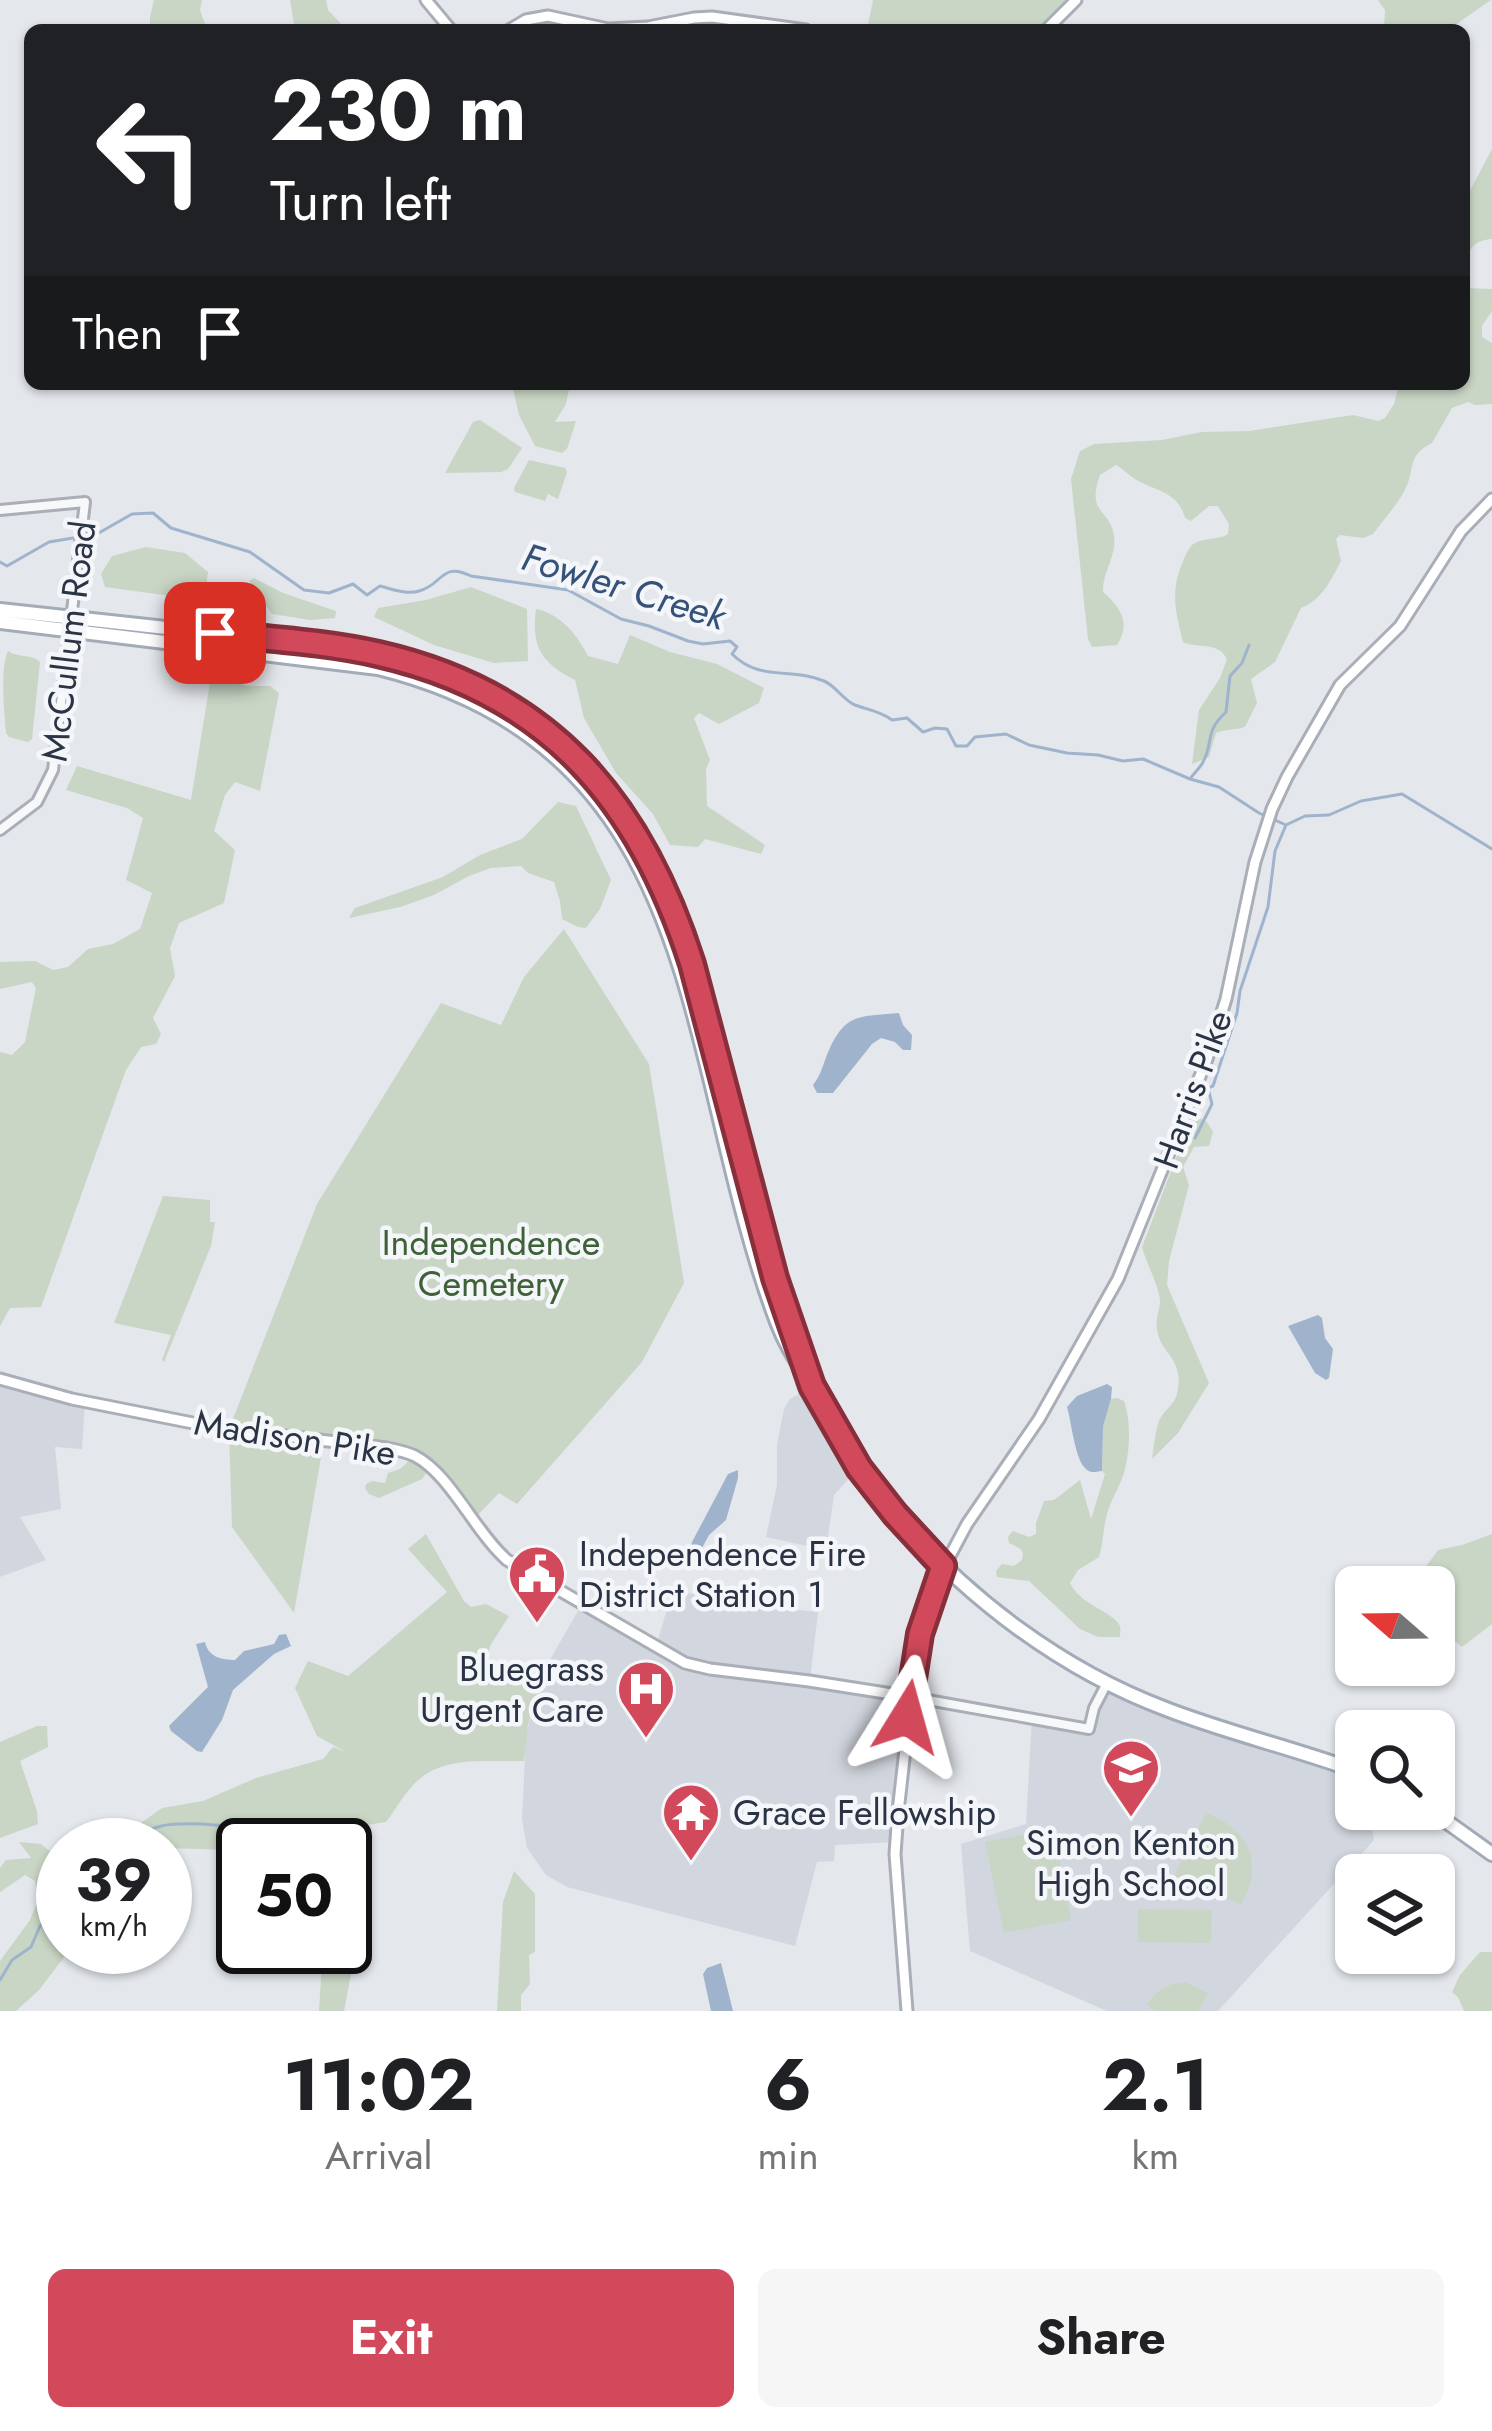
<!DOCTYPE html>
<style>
:root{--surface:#fff;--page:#f6f6f6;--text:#202124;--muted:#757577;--accent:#d1495b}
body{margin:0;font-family:Jost,sans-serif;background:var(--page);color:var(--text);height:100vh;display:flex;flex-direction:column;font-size:45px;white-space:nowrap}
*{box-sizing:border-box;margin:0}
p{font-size:39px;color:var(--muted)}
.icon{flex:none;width:66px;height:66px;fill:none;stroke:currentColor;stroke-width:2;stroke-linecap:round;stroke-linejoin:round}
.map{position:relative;height:2011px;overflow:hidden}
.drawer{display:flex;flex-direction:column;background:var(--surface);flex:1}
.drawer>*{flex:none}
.hud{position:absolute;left:24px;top:24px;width:1446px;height:366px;border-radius:18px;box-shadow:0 3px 9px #0004;background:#202124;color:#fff;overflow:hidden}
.needle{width:78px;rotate:290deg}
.controls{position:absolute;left:1335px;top:1566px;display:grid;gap:24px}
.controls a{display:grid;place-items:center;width:120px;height:120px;border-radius:18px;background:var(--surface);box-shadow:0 3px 9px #0004;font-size:60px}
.speed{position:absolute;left:36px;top:1818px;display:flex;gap:24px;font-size:60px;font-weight:700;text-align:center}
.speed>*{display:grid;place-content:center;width:156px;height:156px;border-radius:50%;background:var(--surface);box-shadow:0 3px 9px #0004;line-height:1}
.speed small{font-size:30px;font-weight:400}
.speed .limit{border:6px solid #111;border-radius:18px;background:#fff;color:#111}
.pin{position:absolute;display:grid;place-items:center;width:102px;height:102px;color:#fff;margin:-51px;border-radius:24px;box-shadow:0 6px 18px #0006}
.me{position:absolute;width:132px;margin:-66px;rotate:8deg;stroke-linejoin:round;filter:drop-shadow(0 0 9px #0008)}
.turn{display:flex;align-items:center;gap:42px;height:252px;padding:0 48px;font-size:54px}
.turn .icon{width:156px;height:156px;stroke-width:2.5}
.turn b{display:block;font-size:84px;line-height:102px}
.then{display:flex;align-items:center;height:114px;padding:0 48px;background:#0003;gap:24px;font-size:45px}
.eta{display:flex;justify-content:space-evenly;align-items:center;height:204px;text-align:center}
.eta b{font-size:72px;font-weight:700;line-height:84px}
.button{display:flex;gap:24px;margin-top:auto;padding:24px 48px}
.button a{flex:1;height:138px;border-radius:18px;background:var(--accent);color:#fff;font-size:48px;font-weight:700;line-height:138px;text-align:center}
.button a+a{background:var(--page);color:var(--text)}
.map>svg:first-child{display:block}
.built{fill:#d2d6de}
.green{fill:#c9d6c5}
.water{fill:#9fb4cc}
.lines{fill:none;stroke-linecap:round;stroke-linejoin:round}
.stream{stroke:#9fb4cc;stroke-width:3}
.tertiary-casing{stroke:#a9aeb7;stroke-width:14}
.secondary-casing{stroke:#a9aeb7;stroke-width:15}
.primary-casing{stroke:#a3abb8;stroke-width:18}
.tertiary{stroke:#f7f8fa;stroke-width:8}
.secondary{stroke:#fff;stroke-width:9}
.primary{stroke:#fff;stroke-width:12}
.route-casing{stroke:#882f3b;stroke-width:30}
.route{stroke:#d1495b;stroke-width:21}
.labels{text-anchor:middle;stroke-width:9;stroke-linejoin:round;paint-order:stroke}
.street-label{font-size:36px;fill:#2b3445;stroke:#f4f6f9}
.park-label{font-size:36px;fill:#3f6138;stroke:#f4f6f9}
.poi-label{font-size:36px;fill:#2b3445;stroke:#f4f6f9;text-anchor:start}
.water-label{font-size:39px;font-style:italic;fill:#34527a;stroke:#f4f6f9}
</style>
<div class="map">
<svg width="1492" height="2011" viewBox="0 0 1492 2011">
<rect width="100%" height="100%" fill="#e4e7ec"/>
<path class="built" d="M0 1379 85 1402 82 1449 55 1447 61 1509 20 1517 46 1560 0 1577Z
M812 1386 859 1468 834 1495 826 1550 766 1537 777 1485V1444L784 1409 790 1399Z
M673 1588 685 1593 726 1598 746 1605 818 1612 810 1680 911 1697 896 1842 835 1845 834 1861 817 1862 795 1946 567 1887 546 1875 527 1848 522 1819 526 1736 538 1686 551 1658 582 1604 656 1647Z
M1107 1683 1356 1771V1809H1368L1374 1840 1218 2011H1107L970 1951 961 1844 1026 1824 1032 1719 1089 1729Z"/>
<path class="green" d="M154 0H202L200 10 207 30H150V17Z
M290 0H326L328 10 347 30H295Z
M873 0H1066L1036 30H867Z
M1378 0H1491L1448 30H1384L1385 10Z
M1492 149V239C1472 241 1471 248 1464 265V202Z
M1464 288 1492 289V311L1482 326V337L1492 343V404L1475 405 1468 402 1452 408 1432 443C1410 454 1414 464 1408 483 1401 501 1384 519 1373 534L1363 538 1340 535 1336 539 1341 561C1331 580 1322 600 1301 608L1275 662 1251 679 1257 703 1245 727C1235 730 1225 729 1216 733L1209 757 1192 764 1199 710 1220 678 1227 659C1218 641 1198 649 1183 642 1176 613 1170 592 1182 564 1183 560 1189 548 1191 546 1200 537 1217 541 1228 534L1229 524 1218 506H1209L1191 521 1185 518C1178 490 1152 491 1132 477 1126 473 1122 468 1116 465L1100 475C1086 515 1110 508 1114 536 1117 557 1102 572 1103 592 1121 608 1131 623 1117 645L1092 647 1088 639 1071 479 1080 451 1094 444 1162 440 1202 432 1249 431 1353 415 1378 421 1385 418 1394 404 1398 389 1396 384H1464Z
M570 384 566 404 555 422 576 421 567 449 562 453 535 446 519 415 512 384Z
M480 420 522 448 508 469 501 472 445 473 473 422Z
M529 460 565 468 567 472 558 499 548 494 545 501 515 492 514 488Z
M146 547 185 553 208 572 206 587 186 598 105 587 101 574 112 556Z
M254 578 283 593 336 611 335 618 310 620 272 614 249 581Z
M471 587 527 609 528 661 494 663 434 645 374 617 378 608 426 600Z
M536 609C560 614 577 634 588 656L618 664 630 635 670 652 717 664 764 688 759 703 719 724 699 713 694 718 710 760 706 769 707 806 765 845 761 854 705 839 698 847 670 845 653 814 616 773 584 718 575 680C542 663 531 648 536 609Z
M8 651C19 658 32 654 40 662L32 739 28 742 9 737 6 733C4 709 0 669 8 651Z
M211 676 247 686H270L279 693 260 791 235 782 225 795 214 831 235 850 224 903 179 923 170 948 175 976 153 1018 161 1034 156 1044 141 1047 126 1070 41 1307 10 1308 0 1326V1052L12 1055 25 1042 36 988 32 982 0 989V962L35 961 53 970 68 967 88 949 113 944 140 929 152 893 126 880 143 818 127 808 66 790 77 766 191 800Z
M558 802 576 806 611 880 600 909 586 928 578 927 562 919 560 901 554 882 528 873 521 866 491 868 469 876 434 895 400 907 349 918 355 908 443 877 480 855 522 839Z
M564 929 649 1064 684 1283 642 1362 517 1504 499 1493 472 1521 421 1459 324 1440 294 1613 232 1527 229 1429 317 1204 441 1003 501 1025 524 977Z
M1197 1117 1207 1122 1213 1132 1209 1146 1194 1147 1183 1167 1189 1185 1169 1261 1167 1285 1209 1383 1178 1433 1152 1459C1154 1447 1155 1432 1159 1421 1165 1408 1176 1405 1178 1389 1183 1357 1160 1354 1157 1329 1155 1319 1160 1310 1160 1301 1160 1289 1146 1262 1142 1247L1191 1119Z
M163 1196 210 1200V1222H215L211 1246 164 1362 162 1360 171 1335 114 1323Z
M1117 1398 1124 1401C1132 1423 1130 1460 1121 1481 1116 1493 1109 1504 1106 1518 1103 1531 1103 1544 1099 1557L1078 1570 1070 1583C1080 1605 1114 1612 1120 1626 1121 1629 1120 1633 1120 1637H1098L1080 1629 1029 1581 997 1577 996 1571 1002 1564 1014 1566 1022 1560 1023 1554 1021 1549 1009 1543 1008 1537 1013 1531 1029 1537 1036 1534V1523L1044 1501 1054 1500 1080 1480 1091 1519 1105 1474 1102 1471 1103 1427 1111 1399Z
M411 1459 426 1473 422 1479 379 1498 369 1494 365 1488 366 1484 372 1481 385 1483 388 1473 400 1469Z
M426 1534 464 1601 471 1607 486 1604 509 1616 490 1646 488 1658 497 1666 540 1681 528 1725 524 1761C491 1762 449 1756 422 1777 407 1788 397 1808 386 1822L293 1837 281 1845H243L242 1872 230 1850 165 1848V1845H87L124 1835 162 1808 203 1801 256 1778 323 1759 333 1747 346 1752 317 1736 295 1688 308 1661 348 1676 447 1592 408 1549Z
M1492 1534V1624L1462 1647 1444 1632 1434 1635V1587H1408L1404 1574 1419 1576 1438 1550 1462 1545Z
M37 1726H47L48 1747 20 1761 37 1811 38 1824 0 1838V1742Z
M1206 1813C1248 1829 1266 1863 1241 1904L1178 1881 1175 1874Z
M1054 1829 1071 1920 1004 1933 985 1842Z
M19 1842 41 1844 53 1854 63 1852V1947H72L39 1990 16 2011H0V1961L30 1920 38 1900 35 1881 25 1875 0 1892V1868L6 1860 31 1858Z
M514 1871 535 1894V1952L529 1955 530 1984 521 1995V2011H497L503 1902Z
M1138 1909 1212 1910 1211 1943 1138 1942Z
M345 1911H349L352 1969 344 2011H319L322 1963 318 1947H345Z
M1480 1952H1492V2011H1464L1458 1997 1452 1992 1460 1975Z
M1185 1982 1208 1993 1198 2011H1155L1147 2005C1157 1989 1167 1984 1185 1982Z"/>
<path class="water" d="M899 1013 903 1025 912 1035 911 1050H903L895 1042 881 1038 872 1044 833 1093H817L813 1085C822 1074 823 1063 829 1050 846 1012 861 1017 899 1013Z
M1318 1315 1322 1318 1325 1338 1333 1349 1329 1378 1326 1380 1315 1373 1288 1326Z
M1107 1384 1112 1387 1111 1399 1103 1427 1102 1471C1094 1472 1090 1474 1084 1467 1075 1457 1071 1420 1067 1407L1077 1396Z
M738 1470V1478L726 1520 709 1535 694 1563 686 1570 692 1542 728 1474Z
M286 1634 291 1646 274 1654 233 1690 222 1720 202 1752 197 1751 171 1731 169 1726 208 1687 196 1644 205 1642C208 1657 222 1660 235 1660L244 1651 274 1644 279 1635Z
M721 1963 733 2011H711L703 1974 707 1968Z"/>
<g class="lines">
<path class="stream" d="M0 562 7 566 49 542 97 534 132 514 153 513 171 528 250 552 304 590 329 593 353 584 367 595 380 586C392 589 407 595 419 591 443 585 441 561 471 576L568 590 621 619 649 626 688 641 703 644 730 641 737 647 732 654C760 682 791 667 824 681 836 686 843 700 855 705 868 710 880 711 892 720L907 718 923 732 935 728 947 729 956 746H967L975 737 1006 734 1029 745 1067 753 1098 755 1123 761 1143 759 1190 779 1219 787 1259 813 1286 825 1305 816 1329 815 1361 801 1402 794 1492 849
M1190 779C1194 773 1200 768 1203 762 1214 742 1204 732 1226 712L1230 676 1242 663 1249 645
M1195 1138 1212 1104 1208 1088 1213 1086 1237 1013 1240 991 1268 907 1275 851 1286 825
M123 1845C152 1824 167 1823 201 1824 217 1825 227 1828 242 1822
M0 1980 12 1960 31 1947 40 1926 63 1910"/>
<g class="tertiary-casing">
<path id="tertiary" d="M0 510 85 502 53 770 37 802 0 830
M911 1697 1089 1729 1094 1708 1107 1683"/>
</g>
<g class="secondary-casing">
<path id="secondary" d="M426 0 451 30
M509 30 526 20 548 16 608 29 648 27 694 18 712 17 806 30
M1046 30 1076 0
M0 1379 72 1399 218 1428 387 1448C397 1450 407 1452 415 1456 450 1474 475 1532 507 1560L685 1663 710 1669 809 1681 911 1697
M907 2011 895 1854 898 1812 915 1661 920 1634 936 1582 967 1524 1039 1419 1118 1279 1207 1059 1226 999 1255 862 1272 809 1287 777 1340 685 1400 626 1461 531 1492 499"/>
</g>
<g class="primary-casing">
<path id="primary" d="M0 610 332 646C530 680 631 774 692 964L775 1278 805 1368
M0 622 378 668C713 751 679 1061 777 1322 787 1348 798 1363 812 1386 840 1433 859 1472 896 1515 968 1599 1062 1670 1166 1709 1228 1733 1293 1748 1356 1771
M1429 1809 1492 1854"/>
</g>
<use href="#tertiary" class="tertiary"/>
<use href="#secondary" class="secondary"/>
<use href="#primary" class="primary"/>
</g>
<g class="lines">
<g class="route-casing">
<path id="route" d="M215 633C269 639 325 642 378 654 550 693 640 801 692 964L775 1278 812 1386 859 1468 895 1514 943 1566 920 1634 907 1717"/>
</g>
<use href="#route" class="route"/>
</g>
<defs>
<g id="civic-pin" transform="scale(3)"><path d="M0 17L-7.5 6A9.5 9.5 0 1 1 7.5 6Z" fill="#d1495b" stroke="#f4f6f9"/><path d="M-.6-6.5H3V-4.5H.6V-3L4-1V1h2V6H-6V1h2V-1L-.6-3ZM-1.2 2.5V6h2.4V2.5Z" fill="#fff"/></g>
<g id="hospital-pin" transform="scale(3)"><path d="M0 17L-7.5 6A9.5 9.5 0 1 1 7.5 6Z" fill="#d1495b" stroke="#f4f6f9"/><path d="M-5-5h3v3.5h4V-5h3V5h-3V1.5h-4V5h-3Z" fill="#fff"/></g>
<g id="school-pin" transform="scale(3)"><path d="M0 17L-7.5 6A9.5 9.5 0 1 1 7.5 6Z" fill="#d1495b" stroke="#f4f6f9"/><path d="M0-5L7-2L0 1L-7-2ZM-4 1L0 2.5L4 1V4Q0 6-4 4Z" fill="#fff"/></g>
<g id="temple-pin" transform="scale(3)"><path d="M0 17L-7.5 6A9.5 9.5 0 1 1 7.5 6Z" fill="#d1495b" stroke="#f4f6f9"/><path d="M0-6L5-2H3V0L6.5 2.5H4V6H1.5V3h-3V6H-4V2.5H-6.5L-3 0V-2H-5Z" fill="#fff"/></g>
</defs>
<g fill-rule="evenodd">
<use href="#civic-pin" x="537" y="1574"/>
<use href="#hospital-pin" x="646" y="1689"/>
<use href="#school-pin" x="1131" y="1768"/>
<use href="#temple-pin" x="691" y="1812"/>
</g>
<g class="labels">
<g class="street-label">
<text transform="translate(68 641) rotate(-83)" y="13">McCullum Road</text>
<text transform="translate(1192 1089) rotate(-70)" y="13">Harris Pike</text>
<text transform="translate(295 1437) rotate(9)" y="13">Madison Pike</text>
</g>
<g class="park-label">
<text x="491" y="1255">Independence<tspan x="491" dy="41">Cemetery</tspan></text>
</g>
<g class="poi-label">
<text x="579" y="1566">Independence Fire<tspan x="579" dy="41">District Station 1</tspan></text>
<text x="604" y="1681" text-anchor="end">Bluegrass<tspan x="604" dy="41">Urgent Care</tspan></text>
<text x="733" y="1825">Grace Fellowship</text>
<text x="1131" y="1855" text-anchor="middle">Simon Kenton<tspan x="1131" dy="41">High School</tspan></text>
</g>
<g class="water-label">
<text transform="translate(624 586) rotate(17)" y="14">Fowler Creek</text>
</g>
</g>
</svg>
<div class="controls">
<a><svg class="needle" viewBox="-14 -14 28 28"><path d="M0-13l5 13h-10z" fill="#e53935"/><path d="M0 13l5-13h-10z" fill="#757577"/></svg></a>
<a><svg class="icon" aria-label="search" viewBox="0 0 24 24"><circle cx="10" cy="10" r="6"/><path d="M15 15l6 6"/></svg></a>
<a><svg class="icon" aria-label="layers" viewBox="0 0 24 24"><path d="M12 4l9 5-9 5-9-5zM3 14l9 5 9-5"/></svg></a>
</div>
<div class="speed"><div>39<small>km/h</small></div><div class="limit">50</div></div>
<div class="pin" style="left:215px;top:633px;background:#d93025"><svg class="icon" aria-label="arrive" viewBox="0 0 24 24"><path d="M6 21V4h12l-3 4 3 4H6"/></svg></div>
<svg class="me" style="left:907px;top:1717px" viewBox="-20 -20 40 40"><path d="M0-17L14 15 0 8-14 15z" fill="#d1495b" stroke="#fff" stroke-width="4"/></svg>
<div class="hud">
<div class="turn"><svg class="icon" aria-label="left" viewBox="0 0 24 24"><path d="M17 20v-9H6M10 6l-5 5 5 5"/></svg><div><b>230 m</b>Turn left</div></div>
<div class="then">Then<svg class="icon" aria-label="arrive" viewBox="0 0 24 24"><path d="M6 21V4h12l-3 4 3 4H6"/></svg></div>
</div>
</div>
<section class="drawer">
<div class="eta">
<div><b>11:02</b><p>Arrival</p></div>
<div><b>6</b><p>min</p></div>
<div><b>2.1</b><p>km</p></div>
</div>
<div class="button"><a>Exit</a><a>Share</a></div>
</section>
